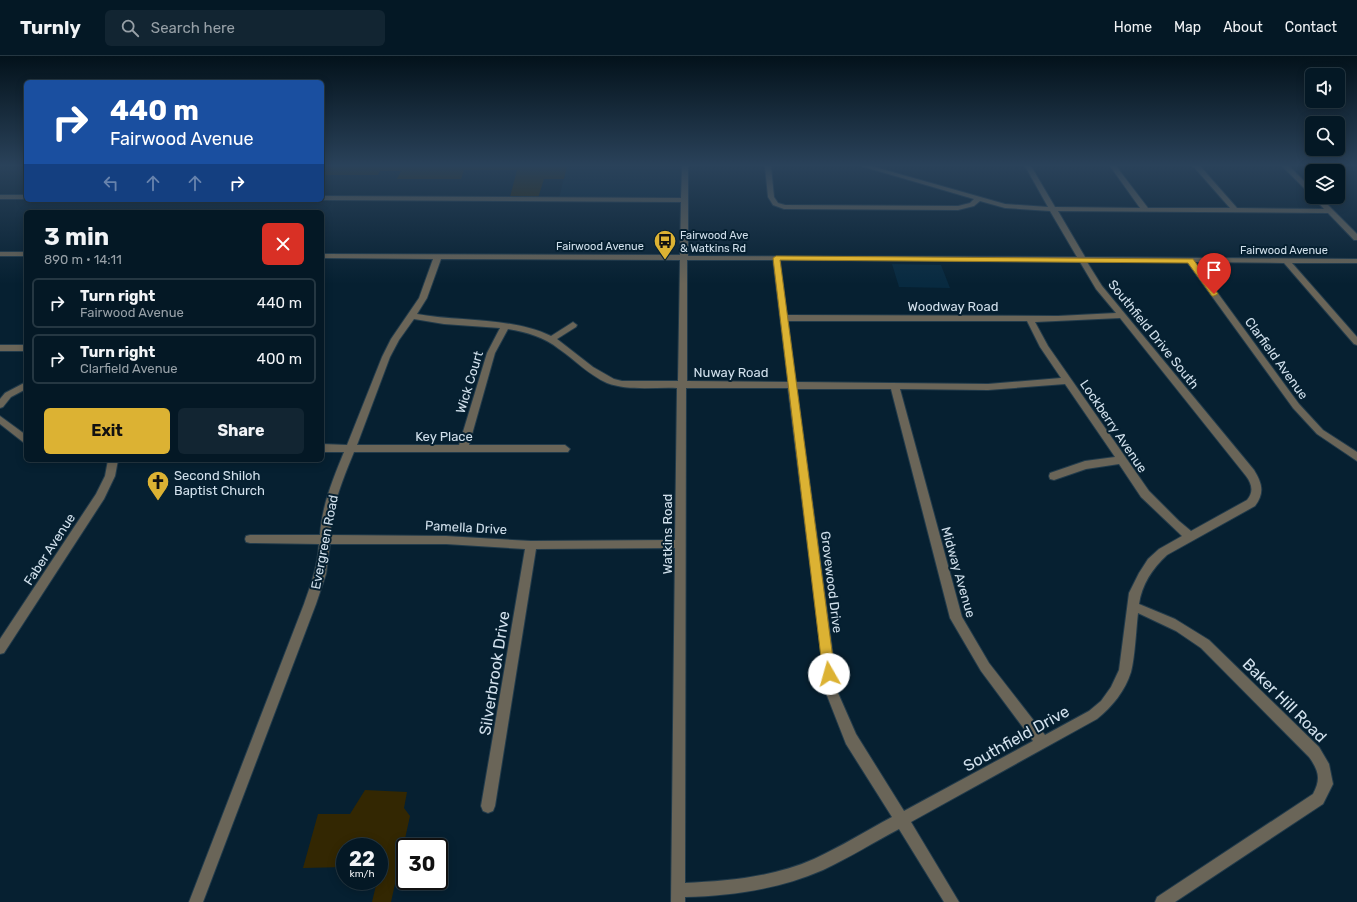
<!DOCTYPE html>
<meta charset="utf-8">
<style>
:root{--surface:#041825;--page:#122532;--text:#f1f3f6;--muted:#97a0a7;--line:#253742;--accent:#dcb233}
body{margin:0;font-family:Rubik,sans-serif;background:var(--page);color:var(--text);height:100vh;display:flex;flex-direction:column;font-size:15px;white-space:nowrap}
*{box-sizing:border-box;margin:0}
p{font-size:13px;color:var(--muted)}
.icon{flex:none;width:22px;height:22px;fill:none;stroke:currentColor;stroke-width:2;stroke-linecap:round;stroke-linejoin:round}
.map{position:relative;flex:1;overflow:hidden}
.panel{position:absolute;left:24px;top:154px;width:300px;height:252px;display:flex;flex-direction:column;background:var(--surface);border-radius:6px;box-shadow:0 2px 10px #0003,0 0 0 1px var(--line)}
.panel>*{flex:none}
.hud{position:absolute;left:24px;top:24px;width:300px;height:122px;border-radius:6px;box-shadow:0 2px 10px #0003,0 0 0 1px var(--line);background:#1a4fa0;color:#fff;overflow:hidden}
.fabs{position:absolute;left:1305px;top:12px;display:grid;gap:8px}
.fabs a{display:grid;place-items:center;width:40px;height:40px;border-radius:6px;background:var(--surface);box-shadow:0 2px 10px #0003,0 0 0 1px var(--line);font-size:20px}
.speed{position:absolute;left:336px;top:782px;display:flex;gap:8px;font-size:20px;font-weight:700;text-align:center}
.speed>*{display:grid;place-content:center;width:52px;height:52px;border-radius:50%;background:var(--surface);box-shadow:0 2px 10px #0003,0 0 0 1px var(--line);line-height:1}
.speed small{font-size:10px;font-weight:400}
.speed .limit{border:2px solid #111;border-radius:6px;background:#fff;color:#111}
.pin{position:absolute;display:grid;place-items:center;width:34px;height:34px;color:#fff;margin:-41px -17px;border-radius:50% 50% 50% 0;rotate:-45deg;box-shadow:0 0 4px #0007}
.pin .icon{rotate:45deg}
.me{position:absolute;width:44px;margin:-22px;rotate:353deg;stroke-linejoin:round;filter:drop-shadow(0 0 3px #0008)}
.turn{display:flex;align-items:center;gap:14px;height:84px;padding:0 20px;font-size:18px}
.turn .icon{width:52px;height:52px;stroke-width:2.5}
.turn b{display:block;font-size:28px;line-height:34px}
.lanes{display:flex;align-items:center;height:38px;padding:0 20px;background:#0003;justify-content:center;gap:20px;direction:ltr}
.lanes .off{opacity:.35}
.round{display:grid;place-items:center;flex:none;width:42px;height:42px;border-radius:6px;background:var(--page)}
.headline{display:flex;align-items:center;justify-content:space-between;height:68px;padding:0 20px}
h1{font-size:24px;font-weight:700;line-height:30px}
.button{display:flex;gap:8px;margin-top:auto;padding:8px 20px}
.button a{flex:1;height:46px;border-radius:6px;background:var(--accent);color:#111;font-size:16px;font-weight:700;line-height:46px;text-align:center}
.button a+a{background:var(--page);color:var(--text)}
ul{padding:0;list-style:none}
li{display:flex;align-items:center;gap:12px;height:50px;margin:0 8px 6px;padding:0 12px;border:2px solid var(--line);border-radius:6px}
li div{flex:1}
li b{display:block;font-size:15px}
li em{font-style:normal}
header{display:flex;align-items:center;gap:24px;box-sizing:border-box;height:56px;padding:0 20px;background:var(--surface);border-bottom:1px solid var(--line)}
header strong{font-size:19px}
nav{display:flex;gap:22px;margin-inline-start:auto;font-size:14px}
.search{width:280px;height:36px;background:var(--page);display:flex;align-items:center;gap:10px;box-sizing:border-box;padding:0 14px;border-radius:6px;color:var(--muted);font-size:15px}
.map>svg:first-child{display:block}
.built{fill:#082a40}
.green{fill:#332702}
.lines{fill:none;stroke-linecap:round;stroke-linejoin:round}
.minor-casing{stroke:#223b4b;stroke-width:2}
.minor{fill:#6a6558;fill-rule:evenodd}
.route{fill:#dcb233;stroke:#8f7421}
.labels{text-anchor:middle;stroke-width:4;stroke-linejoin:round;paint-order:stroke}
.far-poi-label{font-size:11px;fill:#d1e0ec;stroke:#062031;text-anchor:start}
.far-street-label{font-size:11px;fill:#d1e0ec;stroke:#062031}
.street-label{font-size:13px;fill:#d1e0ec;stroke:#062031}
.poi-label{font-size:13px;fill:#d1e0ec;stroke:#062031;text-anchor:start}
.near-street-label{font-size:16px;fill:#d1e0ec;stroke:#062031}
</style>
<header>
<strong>Turnly</strong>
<div class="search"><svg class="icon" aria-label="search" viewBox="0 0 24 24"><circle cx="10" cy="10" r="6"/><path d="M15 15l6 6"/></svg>Search here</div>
<nav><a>Home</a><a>Map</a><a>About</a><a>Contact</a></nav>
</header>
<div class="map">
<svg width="1357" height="846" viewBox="0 0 1357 846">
<rect width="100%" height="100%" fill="#062031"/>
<path class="built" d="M567 110H682V141L677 143 559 142Z
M892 208 941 209 950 232 899 231Z"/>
<path class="green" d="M322 110H567L564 123H544L538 142 510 141 517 114H464L461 123H397L401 115H380L378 119H322Z
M365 734 407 736 404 752 410 760 391 846H372L377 825H379V791H345V811L303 812 318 758H350Z"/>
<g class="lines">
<g class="minor-casing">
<path id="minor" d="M682 110H688V200L1077 201 1050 155 1005 152 980 145 974 150 958 154 784 153 773 149 768 141 765 110H771L774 141 778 147 785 149 958 150 970 147 974 143 861 110H871L1005 148 1048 151 1025 110H1031L1055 151 1140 152 1110 110H1116L1148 152H1230L1193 110H1200L1237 152 1324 153 1313 141H1320L1357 178V184H1354L1328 157 1058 155 1085 201 1357 203V207H1292L1357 281V289L1354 288 1284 207 1195 206 1299 348 1323 374 1357 396V405L1317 378 1293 352 1187 206H1087L1102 230 1254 414C1262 427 1265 437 1255 450L1167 499C1152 513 1142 528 1139 548L1175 563 1209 584 1319 691 1329 708 1333 728 1323 748 1175 846H1155L1157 841 1313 738C1321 723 1319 715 1309 701L1201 592 1176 575 1138 557C1136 574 1135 601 1131 616 1125 635 1112 651 1097 663L911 766 959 846H944L899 773C874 786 849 802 823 814 779 833 733 840 685 841V846H671L675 492 536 493 495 750 493 755 488 757 483 755 481 750 525 493 446 488H330L326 518 316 548 203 846H189L304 548C311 528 318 509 319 488L250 487 246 486 245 483 246 480 250 479H320C322 449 333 423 344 396H322V388L347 389 382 301 391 283 419 242 433 203 322 202V198L680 199 681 146 322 144V140L681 142ZM441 203 680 204 678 325H622L614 323 593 311 557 283 576 271 577 269 573 266 551 280C511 261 461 266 417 258L427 242ZM687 204H773L788 326 687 325ZM780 204 1080 206 1096 233 1116 257 1058 260 787 259ZM1120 262 1246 420C1252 428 1254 436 1247 444L1191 475 1179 465 1149 435 1048 290 1035 266ZM414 263 444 268 500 272 487 297 459 389H357L390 301 399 284ZM788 265H1027L1040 291 1061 322 988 328 796 326ZM508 273C527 276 544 281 559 293 575 304 589 319 607 327 628 335 655 331 677 332L675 484 531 485 446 480 330 479C332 449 343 423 354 396H568L570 393 565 389H469L495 297ZM1065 328 1115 401 1085 405 1050 417 1049 420 1050 423 1054 424 1086 413 1119 408 1141 441 1182 480 1159 493 1148 503 1139 517 1129 537 1119 614 1111 631 1101 645 1089 655 1045 679 989 607 962 561 900 333 988 334ZM686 332H788L826 637 846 688 892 761C866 775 840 791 814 803 773 821 729 825 685 827ZM797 333H891L950 562 981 615 1033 685 904 755 856 678 838 637Z
M1282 110H1289L1312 133V139L1310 138Z
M0 139H26V143H0Z
M0 196H26V200H0Z
M0 289H26V295H0Z
M26 326V333L11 341 3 351 0 352V343L5 337Z
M0 360 26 379V388L23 386 0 368Z
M108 404H118L115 420 104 443 4 597 0 598V583L96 438 105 420Z"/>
</g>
<use href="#minor" class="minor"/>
</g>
<linearGradient id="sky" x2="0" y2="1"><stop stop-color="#03121b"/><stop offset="0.48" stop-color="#2a425a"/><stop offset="1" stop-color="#2a425a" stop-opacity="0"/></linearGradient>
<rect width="1357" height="228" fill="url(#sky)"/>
<path class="route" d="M776 200 1190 203H1193L1218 238 1214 240H1212L1188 207 780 204 835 618 833 622 829 624 825 622 823 618 773 202Z"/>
<defs>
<g id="bus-pin" transform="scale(1.15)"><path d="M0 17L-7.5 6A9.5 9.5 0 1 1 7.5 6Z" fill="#dcb233" stroke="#062031"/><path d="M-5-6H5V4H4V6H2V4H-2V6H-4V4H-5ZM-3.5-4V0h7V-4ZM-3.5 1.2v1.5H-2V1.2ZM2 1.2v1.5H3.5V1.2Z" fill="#111"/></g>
<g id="church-pin" transform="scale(1.15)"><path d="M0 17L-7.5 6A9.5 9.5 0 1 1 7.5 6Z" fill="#dcb233" stroke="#062031"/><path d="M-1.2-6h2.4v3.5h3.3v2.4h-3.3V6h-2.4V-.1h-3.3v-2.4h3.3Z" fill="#111"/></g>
</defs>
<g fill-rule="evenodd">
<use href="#bus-pin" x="665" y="185"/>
<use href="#church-pin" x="158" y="426"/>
</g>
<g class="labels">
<g class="far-poi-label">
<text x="680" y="183">Fairwood Ave<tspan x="680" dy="13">&amp; Watkins Rd</tspan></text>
</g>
<g class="far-street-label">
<text x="600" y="194">Fairwood Avenue</text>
<text x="1284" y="198">Fairwood Avenue</text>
</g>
<g class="street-label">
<text x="953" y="255">Woodway Road</text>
<text transform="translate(1154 278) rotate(51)" y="5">Southfield Drive South</text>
<text transform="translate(1277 302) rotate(54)" y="5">Clarfield Avenue</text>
<text x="731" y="321">Nuway Road</text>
<text transform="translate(469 326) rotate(-73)" y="5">Wick Court</text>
<text transform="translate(1114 370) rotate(56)" y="5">Lockberry Avenue</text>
<text x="444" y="385">Key Place</text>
<text transform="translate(466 471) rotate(3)" y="5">Pamella Drive</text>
<text transform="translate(667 478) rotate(-90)" y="5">Watkins Road</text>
<text transform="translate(324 486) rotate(-79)" y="5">Evergreen Road</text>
<text transform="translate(49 493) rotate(-57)" y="5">Faber Avenue</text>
<text transform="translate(959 516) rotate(74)" y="5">Midway Avenue</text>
<text transform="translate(832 526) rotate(83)" y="5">Grovewood Drive</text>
</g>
<g class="poi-label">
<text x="174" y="424">Second Shiloh<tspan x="174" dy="15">Baptist Church</tspan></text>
</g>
<g class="near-street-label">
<text transform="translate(494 617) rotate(-81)" y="6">Silverbrook Drive</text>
<text transform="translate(1285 644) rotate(45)" y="6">Baker Hill Road</text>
<text transform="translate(1016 682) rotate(-29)" y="6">Southfield Drive</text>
</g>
</g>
</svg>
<div class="fabs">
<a><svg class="icon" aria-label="sound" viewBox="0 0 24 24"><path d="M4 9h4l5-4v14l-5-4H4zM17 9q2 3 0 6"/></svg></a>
<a><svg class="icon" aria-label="search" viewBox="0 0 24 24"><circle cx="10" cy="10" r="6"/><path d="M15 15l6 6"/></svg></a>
<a><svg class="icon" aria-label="layers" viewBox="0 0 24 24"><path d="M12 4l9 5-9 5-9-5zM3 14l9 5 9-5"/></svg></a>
</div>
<div class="speed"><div>22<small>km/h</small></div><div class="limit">30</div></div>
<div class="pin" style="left:1214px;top:238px;background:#d93025"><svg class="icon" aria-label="arrive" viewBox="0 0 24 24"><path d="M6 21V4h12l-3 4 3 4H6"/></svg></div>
<svg class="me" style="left:829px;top:618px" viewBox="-20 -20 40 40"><circle r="19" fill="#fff"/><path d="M0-13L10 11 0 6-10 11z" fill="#dcb233"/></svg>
<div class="hud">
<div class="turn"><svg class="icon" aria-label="right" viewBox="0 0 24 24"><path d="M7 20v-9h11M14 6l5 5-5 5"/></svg><div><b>440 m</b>Fairwood Avenue</div></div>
<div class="lanes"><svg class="icon off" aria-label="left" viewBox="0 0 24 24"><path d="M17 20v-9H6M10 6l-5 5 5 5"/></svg><svg class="icon off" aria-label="ahead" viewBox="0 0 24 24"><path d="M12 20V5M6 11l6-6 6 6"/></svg><svg class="icon off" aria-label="ahead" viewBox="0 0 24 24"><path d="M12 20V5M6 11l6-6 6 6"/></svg><svg class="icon" aria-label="right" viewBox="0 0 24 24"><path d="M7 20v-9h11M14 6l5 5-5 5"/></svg></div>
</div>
<section class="panel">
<div class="headline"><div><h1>3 min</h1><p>890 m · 14:11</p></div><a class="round" style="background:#d93025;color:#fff"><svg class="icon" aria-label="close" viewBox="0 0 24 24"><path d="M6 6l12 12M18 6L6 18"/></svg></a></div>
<ul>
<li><svg class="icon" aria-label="right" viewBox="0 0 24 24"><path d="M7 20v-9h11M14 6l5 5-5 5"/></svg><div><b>Turn right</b><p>Fairwood Avenue</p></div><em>440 m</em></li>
<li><svg class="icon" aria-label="right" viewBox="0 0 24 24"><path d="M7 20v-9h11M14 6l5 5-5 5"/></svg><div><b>Turn right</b><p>Clarfield Avenue</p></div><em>400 m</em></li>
</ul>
<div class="button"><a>Exit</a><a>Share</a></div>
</section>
</div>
